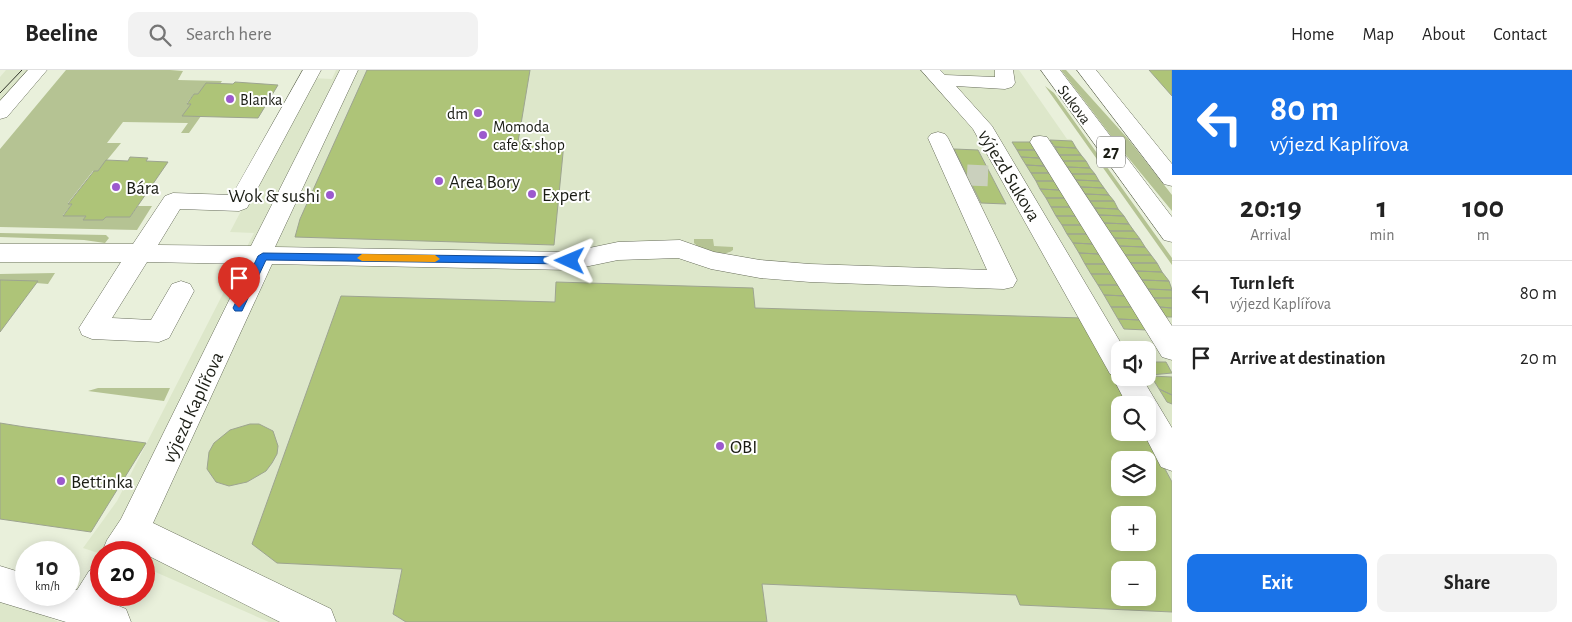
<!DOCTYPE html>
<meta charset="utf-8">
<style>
:root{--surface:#fff;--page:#f2f2f2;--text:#222;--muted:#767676;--line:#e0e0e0;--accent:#1a73e8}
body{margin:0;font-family:"Alegreya Sans",sans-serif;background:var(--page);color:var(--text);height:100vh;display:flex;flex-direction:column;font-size:19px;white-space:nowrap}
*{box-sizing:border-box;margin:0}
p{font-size:16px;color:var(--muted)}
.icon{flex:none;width:28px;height:28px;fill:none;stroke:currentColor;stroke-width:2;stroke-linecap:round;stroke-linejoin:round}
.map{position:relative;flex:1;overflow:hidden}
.side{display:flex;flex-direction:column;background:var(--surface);width:400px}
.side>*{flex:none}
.guide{background:#1a73e8;color:#fff;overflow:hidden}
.fabs{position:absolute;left:1111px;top:271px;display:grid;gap:10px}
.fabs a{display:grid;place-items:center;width:45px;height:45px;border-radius:10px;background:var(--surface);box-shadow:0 2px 12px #0003;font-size:25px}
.speed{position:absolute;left:15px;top:471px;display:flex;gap:10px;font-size:25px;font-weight:700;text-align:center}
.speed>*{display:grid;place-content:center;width:65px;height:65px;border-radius:50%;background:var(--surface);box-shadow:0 2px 12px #0003;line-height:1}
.speed small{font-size:12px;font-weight:400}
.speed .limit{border:8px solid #d22;background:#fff;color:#111}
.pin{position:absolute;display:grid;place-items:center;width:42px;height:42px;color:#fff;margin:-51px -21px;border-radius:50% 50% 50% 0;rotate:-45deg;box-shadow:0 0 5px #0007}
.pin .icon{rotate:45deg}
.me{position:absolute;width:55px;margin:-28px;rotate:271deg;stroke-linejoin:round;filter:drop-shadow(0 0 4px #0008)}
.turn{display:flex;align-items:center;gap:18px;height:105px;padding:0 15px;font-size:22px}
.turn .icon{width:65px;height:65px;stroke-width:2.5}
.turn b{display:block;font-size:35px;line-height:42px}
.eta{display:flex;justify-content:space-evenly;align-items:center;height:85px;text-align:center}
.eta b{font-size:30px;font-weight:600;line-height:35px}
.primary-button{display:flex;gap:10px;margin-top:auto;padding:10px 15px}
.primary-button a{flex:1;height:58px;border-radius:10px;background:var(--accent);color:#fff;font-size:20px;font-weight:600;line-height:58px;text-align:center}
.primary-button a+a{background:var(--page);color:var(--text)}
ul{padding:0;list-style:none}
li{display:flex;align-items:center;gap:15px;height:65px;padding:0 15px;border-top:1px solid var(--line)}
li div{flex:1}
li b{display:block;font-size:19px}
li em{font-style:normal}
header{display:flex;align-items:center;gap:30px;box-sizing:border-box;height:70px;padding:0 25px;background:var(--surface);border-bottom:1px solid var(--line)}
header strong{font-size:24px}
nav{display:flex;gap:28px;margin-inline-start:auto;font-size:18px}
.search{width:350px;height:45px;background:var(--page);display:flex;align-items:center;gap:12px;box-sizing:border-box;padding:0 18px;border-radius:10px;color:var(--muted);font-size:19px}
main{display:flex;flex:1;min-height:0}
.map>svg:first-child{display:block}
.built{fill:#dde7ca;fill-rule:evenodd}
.green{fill:#b5c393}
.building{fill:#aec478;stroke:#9da490;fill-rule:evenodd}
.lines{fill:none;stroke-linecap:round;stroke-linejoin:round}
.minor-tunnel{stroke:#cad0bd;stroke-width:21;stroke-dasharray:21 11;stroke-linecap:butt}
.minor-casing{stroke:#686e5b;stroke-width:1}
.major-casing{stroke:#686e5b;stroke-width:1}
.minor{fill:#fff;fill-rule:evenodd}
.major{fill:#fff;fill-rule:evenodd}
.tram{stroke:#31342a;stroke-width:1}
.route{fill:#1a73e8;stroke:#114b97}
.slow{fill:#f59e0b}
.poi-dot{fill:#9c59ce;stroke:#fff;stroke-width:2}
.labels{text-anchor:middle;stroke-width:4;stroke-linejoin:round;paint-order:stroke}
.far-poi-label{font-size:16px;fill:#1a1c14;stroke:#fff;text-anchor:start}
.far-street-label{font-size:16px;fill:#1a1c14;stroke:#fff}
.shield{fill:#fff;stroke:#5f605a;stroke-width:1}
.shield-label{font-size:18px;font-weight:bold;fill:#1a1c14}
.street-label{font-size:19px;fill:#1a1c14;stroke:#fff}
.poi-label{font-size:19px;fill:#1a1c14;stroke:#fff;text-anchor:start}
</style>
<header>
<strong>Beeline</strong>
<div class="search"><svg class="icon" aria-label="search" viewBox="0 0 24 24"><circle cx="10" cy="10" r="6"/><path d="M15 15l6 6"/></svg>Search here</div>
<nav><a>Home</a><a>Map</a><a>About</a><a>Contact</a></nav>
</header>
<main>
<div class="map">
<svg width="1172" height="552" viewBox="0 0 1172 552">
<rect width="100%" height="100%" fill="#e9f0db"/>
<path class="built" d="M6 0H29L0 31V7Z
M336 0H1019L1067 69H1071L1172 216V552H269L144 497V482L101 484 83 478 117 431 254 163 230 162 311 8 332 9ZM1120 280H1148V308H1120ZM1120 335H1148V362H1120ZM1120 390H1148V418H1120ZM1120 445H1148V472H1120ZM1120 500H1148V528H1120Z
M0 528 43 545 59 552H0Z"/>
<path class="green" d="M66 0H170L183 1 178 10 222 11 220 14 198 24H194L187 33 191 34 201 46 189 63H181L188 53 123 52 107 73H121L98 101H93L68 133 72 134 63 145 86 146 84 150H103L106 147H130L138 136H152L137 160 0 157V79Z
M1061 0H1066L1129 70 1172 125V141L1121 79Z
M1045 16 1054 23 1172 188V195Z
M0 163 106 165 109 168 105 173 84 170 0 167Z
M694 169H713L714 176 733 177V180C723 188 703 182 694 173Z
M55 203 48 214 0 210V204Z
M98 318H170L164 331 88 321Z"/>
<path class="building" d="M367 0H530L518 72 564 73 554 175 295 167 300 149Z
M1149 0H1172V26Z
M235 12 278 15 258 48 182 46 191 34H187L194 24H198L206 13 233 14Z
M1050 70 1072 71 1076 78 1055 77Z
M1012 72H1030L1035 80H1017Z
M1055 77 1076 78 1081 85H1059Z
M954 79 978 80 1006 134 981 133Z
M1017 80H1035L1039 88 1021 87Z
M1059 85H1081L1086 91H1063Z
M130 87 148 88 146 91 168 92 130 147H106L103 150H83L86 146H63L72 134H68L94 101H98L106 90 128 91Z
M1021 87 1039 88 1044 96 1026 95Z
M1063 91H1086L1090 98 1067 97Z
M1026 95 1044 96 1049 103H1031Z
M1067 97 1090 98 1095 104H1072Z
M1031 103H1049L1054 111H1036Z
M1072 104H1095L1099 111 1076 110Z
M1076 110 1099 111 1104 118 1081 117Z
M1036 111H1054L1059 120 1040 119Z
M1081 117 1104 118 1109 125 1085 124Z
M1040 119 1059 120 1065 128H1046Z
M1085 124 1109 125 1114 131H1090Z
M1046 128H1065L1070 137H1051Z
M1090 131H1114L1118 139 1095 138Z
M1051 137H1070L1076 146H1056Z
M1095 138 1118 139 1124 146 1099 145Z
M1099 145 1124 146 1129 154 1104 153Z
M1056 146H1076L1082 155H1062Z
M1104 153 1129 154 1134 161H1109Z
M1062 155H1082L1087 164H1067Z
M1109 161H1134L1140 169 1115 168Z
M1067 164H1087L1093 174 1073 173Z
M1115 168 1140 169 1145 177 1119 176Z
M1073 173 1093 174 1099 184 1079 183Z
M1119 176 1145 177 1151 185H1125Z
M1079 183 1099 184 1106 194H1085Z
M1125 185H1151L1157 193H1130Z
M1130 193H1157L1162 202 1136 201Z
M1085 194H1106L1112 204H1091Z
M1136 201 1162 202 1169 211 1142 210Z
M1091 204H1112L1119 215H1098Z
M0 210 38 211 0 262Z
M1142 210 1169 211 1172 220 1148 219Z
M556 212 753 218 755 238 1082 248 1130 335H1120V362H1145L1172 412V542L1020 535 1016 525 762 514 767 552H406L393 544 402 499 277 493 252 474 341 226 555 232ZM1120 390H1148V418H1120ZM1120 445H1148V472H1120ZM1120 500H1148V528H1120Z
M1098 215H1119L1126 226 1104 225Z
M1148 219 1172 220V228H1154Z
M1104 225 1126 226 1133 237H1111Z
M1154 228H1172V238L1160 237Z
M1111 237H1133L1140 250 1118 249Z
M1160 237 1172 238V247H1166Z
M1118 249 1140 250 1147 260 1124 259Z
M1148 292H1166L1172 303 1151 305 1148 300Z
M1151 306 1172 307V325L1159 319Z
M1159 319 1172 325V334L1167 332Z
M0 353 25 357 146 373 91 462 0 449Z
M250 354H259L273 361 278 376 277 384 272 393 266 401 247 412 229 416 216 412 207 399 209 382 214 373 230 360Z"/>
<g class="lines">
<path class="minor-tunnel" d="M967 105 991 106"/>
<g class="minor-casing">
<path id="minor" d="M28 0H47L7 47 0 49V31Z
M303 0H321L247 138 239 141 180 139 158 175 251 176 340 0H358L275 177 570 182 618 172 680 170 714 182 760 190 810 194 987 200 928 68 931 64 938 62 945 64 948 68 1017 210 1013 217 1004 219 810 212 760 208 711 199 678 188 618 190 570 200 272 194 153 453 331 539 336 552H280L139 481 138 482H102L107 470 121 449 247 194 147 192 112 248 151 250 172 214 181 211 190 214 194 221 169 268 159 272 92 269 82 265 79 258 121 192H0V174H133L165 126 173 123 232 125Z
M921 0H940L945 5 995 7V0H1013L1015 13 1012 17 1005 19 956 16 992 56 1125 280H1120V308H1142L1172 358V401L1161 397 1143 362H1148V335H1127L1113 308 1114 305 1110 304 973 59Z
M1040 66 1047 67 1172 256V290L1162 287 1030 72 1033 67Z
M101 495V525H114L109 532 126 539 131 552H66L0 532V496L26 504V525H69V517L77 520 89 501Z"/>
</g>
<g class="major-casing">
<path id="major" d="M1041 0H1060L1172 147V172L1164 170Z
M1077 0H1096L1172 94V116L1164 114Z"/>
</g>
<use href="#minor" class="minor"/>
<use href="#major" class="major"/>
<path class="tram" d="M0 23 22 0"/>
</g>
<path class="route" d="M263 183 570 187 575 191 570 194 266 190 242 241H235L233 238 258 186Z"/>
<path class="slow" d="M362 184 435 185 440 189 435 192 362 191 357 188Z"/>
<g class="poi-dot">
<circle cx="230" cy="29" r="5"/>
<circle cx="478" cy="43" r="5"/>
<circle cx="483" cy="65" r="5"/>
<circle cx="439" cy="111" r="5"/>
<circle cx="116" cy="117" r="5"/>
<circle cx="532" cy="124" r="5"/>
<circle cx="330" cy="125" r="5"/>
<circle cx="720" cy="376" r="5"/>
<circle cx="61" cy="411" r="5"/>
</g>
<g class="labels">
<g class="far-poi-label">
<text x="240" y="35">Blanka</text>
<text x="468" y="49" text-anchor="end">dm</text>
<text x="493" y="62">Momoda<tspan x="493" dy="18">cafe &amp; shop</tspan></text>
</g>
<g class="far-street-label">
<text transform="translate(1075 34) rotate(53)" y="6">Sukova</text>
</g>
<rect class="shield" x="1097" y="66.5" width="28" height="31" rx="4"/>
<g class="shield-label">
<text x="1111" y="88">27</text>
</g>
<g class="street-label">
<text transform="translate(1010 105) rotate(59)" y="7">výjezd Sukova</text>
<text transform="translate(192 337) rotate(-65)" y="7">výjezd Kaplířova</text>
</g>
<g class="poi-label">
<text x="449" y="118">Area Bory</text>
<text x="126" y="124">Bára</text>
<text x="542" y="131">Expert</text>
<text x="320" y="132" text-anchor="end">Wok &amp; sushi</text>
<text x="730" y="383">OBI</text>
<text x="71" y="418">Bettinka</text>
</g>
</g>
</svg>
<div class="fabs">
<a><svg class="icon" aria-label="sound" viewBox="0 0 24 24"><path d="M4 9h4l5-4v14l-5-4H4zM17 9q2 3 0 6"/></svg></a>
<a><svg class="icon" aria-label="search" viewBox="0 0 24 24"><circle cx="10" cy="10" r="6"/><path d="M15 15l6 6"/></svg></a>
<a><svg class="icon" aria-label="layers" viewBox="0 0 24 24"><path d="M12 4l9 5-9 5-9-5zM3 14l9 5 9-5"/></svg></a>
<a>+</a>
<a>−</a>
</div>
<div class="speed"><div>10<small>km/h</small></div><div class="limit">20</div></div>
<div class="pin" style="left:239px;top:238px;background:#d93025"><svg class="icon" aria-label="arrive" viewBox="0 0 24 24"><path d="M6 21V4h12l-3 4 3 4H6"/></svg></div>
<svg class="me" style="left:570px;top:191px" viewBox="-20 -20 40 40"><path d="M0-17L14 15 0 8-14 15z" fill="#1a73e8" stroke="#fff" stroke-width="4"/></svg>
</div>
<section class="side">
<div class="guide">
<div class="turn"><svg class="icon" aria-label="left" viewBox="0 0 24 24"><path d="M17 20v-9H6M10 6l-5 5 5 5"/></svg><div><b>80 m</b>výjezd Kaplířova</div></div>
</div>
<div class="eta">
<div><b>20:19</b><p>Arrival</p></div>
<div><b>1</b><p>min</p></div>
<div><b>100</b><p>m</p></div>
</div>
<ul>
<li><svg class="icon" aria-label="left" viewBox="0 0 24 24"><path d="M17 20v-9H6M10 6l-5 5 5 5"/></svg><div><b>Turn left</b><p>výjezd Kaplířova</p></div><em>80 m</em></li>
<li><svg class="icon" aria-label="arrive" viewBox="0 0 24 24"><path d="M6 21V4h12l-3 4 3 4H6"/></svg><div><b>Arrive at destination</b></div><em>20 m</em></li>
</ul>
<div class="primary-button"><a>Exit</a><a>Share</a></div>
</section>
</main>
